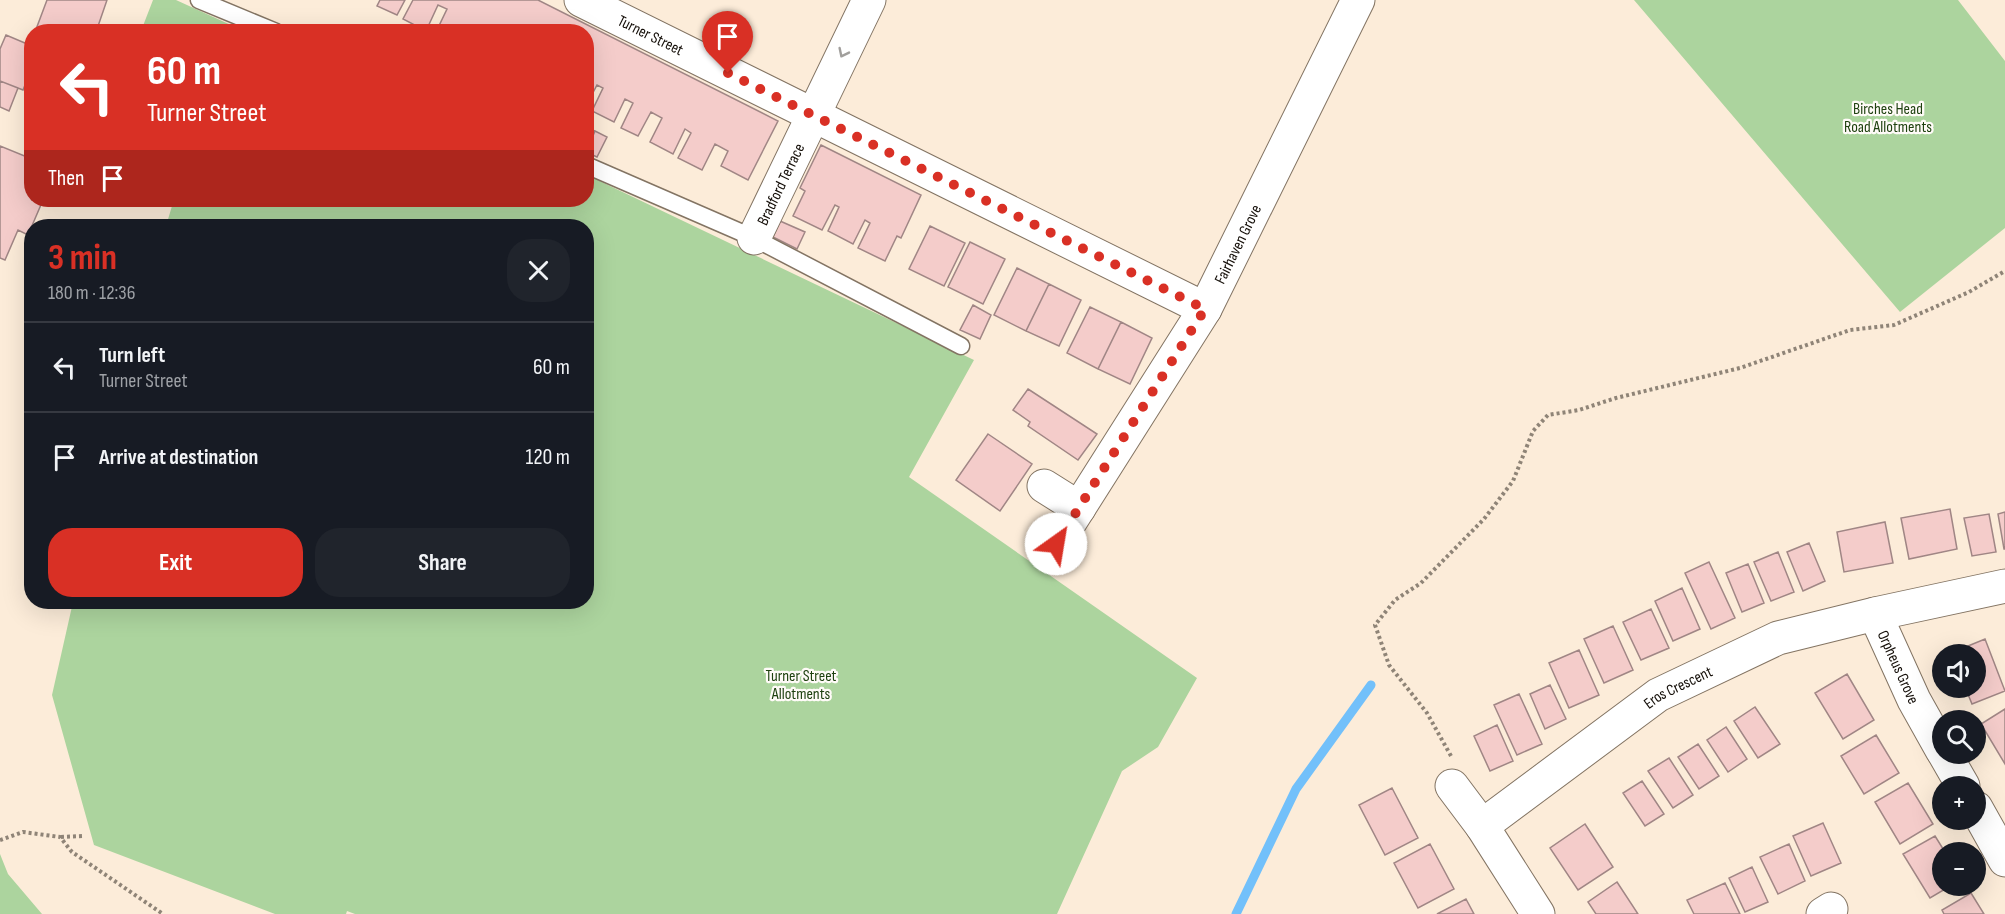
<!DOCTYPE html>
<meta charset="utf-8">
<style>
:root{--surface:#171b24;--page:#20242c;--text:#f1f3f6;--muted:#9ea1a6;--line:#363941;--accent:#d93025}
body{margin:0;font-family:"Sofia Sans Condensed",sans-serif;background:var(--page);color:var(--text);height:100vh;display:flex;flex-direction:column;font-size:22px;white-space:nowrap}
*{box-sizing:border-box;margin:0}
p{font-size:20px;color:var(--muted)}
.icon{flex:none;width:33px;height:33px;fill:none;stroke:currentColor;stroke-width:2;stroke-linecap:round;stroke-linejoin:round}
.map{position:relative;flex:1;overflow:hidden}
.details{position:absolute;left:24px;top:219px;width:570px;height:390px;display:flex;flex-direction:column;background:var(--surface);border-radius:24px;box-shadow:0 6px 24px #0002}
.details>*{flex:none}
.banner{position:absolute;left:24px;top:24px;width:570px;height:183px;border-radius:24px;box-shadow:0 6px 24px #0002;background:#d93025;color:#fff;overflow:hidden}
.controls{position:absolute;left:1932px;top:644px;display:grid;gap:12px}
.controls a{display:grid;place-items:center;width:54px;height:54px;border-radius:50%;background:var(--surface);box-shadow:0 6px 24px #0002;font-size:30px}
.pin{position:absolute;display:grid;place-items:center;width:51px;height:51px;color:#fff;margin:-62px -26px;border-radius:50% 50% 50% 0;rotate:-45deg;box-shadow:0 0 6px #0007}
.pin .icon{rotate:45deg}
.me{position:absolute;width:66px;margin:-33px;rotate:32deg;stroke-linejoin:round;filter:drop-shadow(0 0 4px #0008)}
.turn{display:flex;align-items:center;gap:21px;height:126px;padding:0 24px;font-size:27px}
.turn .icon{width:78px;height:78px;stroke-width:2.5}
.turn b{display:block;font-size:42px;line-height:51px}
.then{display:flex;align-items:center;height:57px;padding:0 24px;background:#0003;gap:12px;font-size:22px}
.round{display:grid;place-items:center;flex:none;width:63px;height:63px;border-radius:24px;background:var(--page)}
.head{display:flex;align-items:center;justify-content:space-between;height:102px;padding:0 24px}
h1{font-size:36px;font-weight:700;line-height:45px;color:var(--accent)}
.cta{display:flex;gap:12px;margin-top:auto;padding:12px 24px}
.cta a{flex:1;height:69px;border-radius:24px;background:var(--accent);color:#fff;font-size:24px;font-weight:700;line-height:69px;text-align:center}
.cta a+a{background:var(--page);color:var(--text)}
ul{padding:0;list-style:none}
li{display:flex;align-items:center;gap:18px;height:90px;padding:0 24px;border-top:2px solid var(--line)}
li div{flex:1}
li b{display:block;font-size:22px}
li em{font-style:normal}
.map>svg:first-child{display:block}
.green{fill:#acd49e}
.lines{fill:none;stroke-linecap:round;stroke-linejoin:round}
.stream{stroke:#72c0fa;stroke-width:9}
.building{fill:#f4ccca;stroke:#a08685;stroke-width:1.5}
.lane-casing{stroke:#837463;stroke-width:19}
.street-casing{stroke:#837463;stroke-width:35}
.path{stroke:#8f8477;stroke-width:4;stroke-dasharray:3 3;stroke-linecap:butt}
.lane{stroke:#fff;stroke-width:16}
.street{stroke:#fff;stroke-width:33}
.oneway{stroke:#a19f9c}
.route{stroke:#d93025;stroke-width:10;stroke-dasharray:0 18}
.labels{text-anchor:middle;stroke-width:4.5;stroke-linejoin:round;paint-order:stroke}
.street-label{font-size:16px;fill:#140e08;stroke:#fffbf8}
.park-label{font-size:16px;fill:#1e410f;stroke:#fffbf8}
</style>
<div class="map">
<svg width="2005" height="914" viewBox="0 0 2005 914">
<rect width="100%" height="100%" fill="#fcecd9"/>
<path class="green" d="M153 0H176L244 31H141Z
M1634 0H1958L2005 61V228L1900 312Z
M587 175 974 360 909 477 1197 678 1158 747 1122 771 1057 914H355L347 911 346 914H275L94 845 52 695 73 602H586V226H166L172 206 158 200H586Z
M0 854 8 874 42 914H0Z"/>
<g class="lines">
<path class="stream" d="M1236 914 1296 789 1371 685"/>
</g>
<path class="building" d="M47 0H107L96 32H35Z
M380 0H405L397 15 377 6Z
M413 0H538L778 121 748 180 721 166 728 151 715 144 702 170 678 158 691 133 685 129 673 154 650 142 662 118 651 112 638 136 621 128 633 103 625 99 614 122 592 111 603 88 597 85 586 106V32H484L485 29 478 25 475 32H436L447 9 438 5 426 31 403 19Z
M6 35 32 46V68L23 90 0 81V49Z
M0 81 18 88 9 111 0 107Z
M586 127 595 131 586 148Z
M595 131 607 137 597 157 586 152Z
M821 145 921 195 901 238 897 236 885 261 858 248 870 223 865 220 853 244 828 231 839 207 835 205 822 230 793 216 805 191 800 188Z
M0 146 32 159V200H43L28 235 18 230 5 260 0 258Z
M780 221 805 232 797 249 773 237Z
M930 226 965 243 944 286 909 269Z
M970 242 1005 259 983 304 948 287Z
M1017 268 1049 284 1026 331 994 315Z
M1049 284 1081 300 1059 346 1026 331Z
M973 305 991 315 980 339 960 330Z
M1090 307 1121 322 1098 369 1067 353Z
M1121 322 1152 338 1130 384 1098 369Z
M1028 389 1097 434 1078 460 1028 426 1030 422 1013 410Z
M988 434 1032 464 1000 511 956 480Z
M1950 509 1957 549 1909 559 1901 518Z
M2005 512V549H2004L1998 514Z
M1989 514 1996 552 1972 556 1964 518Z
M1885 522 1893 563 1844 572 1837 532Z
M1809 543 1825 581 1803 591 1787 552Z
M1778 552 1794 592 1771 601 1754 562Z
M1709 562 1735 618 1711 629 1685 573Z
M1748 564 1764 603 1742 612 1726 573Z
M1682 588 1700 629 1673 641 1655 601Z
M1651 609 1669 648 1641 660 1623 622Z
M1613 626 1633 670 1604 683 1584 639Z
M1985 639 2005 691 1972 704 1965 687H1976V654L1951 653Z
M1579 650 1599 695 1569 708 1549 663Z
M1847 674 1874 720 1843 739 1815 693Z
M1550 685 1566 719 1545 729 1530 694Z
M1519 694 1542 744 1517 755 1494 705Z
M1755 707 1780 744 1758 758 1734 721Z
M2005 709V764L1981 724Z
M1497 725 1513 761 1490 771 1474 736Z
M1726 727 1747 759 1728 772 1707 740Z
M1876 735 1899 773 1864 794 1841 756Z
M1698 744 1719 776 1699 789 1678 757Z
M1669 758 1693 795 1673 808 1648 771Z
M1642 781 1664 814 1645 826 1623 793Z
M1908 783 1933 824 1900 844 1875 802Z
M1392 788 1418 838 1385 855 1359 805Z
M1823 823 1841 863 1811 876 1793 836Z
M1585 824 1613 867 1578 890 1550 848Z
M1935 836 1945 852H1942V885H1952L1930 898 1903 854Z
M1430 844 1454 889 1418 908 1394 863Z
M1789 844 1805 881 1778 894 1760 857Z
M1752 867 1768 902 1745 912 1729 878Z
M1617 882 1638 914H1596L1588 902Z
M1725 883 1740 914H1694L1687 900Z
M1971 893 1984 914H1944L1942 910Z
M1466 899 1474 914H1437Z"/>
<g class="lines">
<g class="lane-casing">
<path id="lane" d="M199 0 276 32
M586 165 754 238 961 346"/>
</g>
<g class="street-casing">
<g id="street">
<path id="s1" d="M581 0 1205 309"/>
<path id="s2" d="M754 238 869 0"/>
<path d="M1044 486 1079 508"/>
<path id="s3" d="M1056 544 1205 309 1358 0"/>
<path id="s4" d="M1875 614 1914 700 1942 750"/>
<path d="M1944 753 1963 786"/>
<path d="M1452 786 1482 826"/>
<path d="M1976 808 2005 860"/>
<path id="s5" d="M1538 914 1482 826 1658 695 1778 638 1875 614 2005 586"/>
<path d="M1823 914 1831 909"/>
</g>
</g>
<path class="path" d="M1451 756 1427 713 1389 665 1375 625 1395 600 1421 583 1484 519 1513 481 1533 431 1548 415 1579 410 1616 398 1740 368 1850 330 1894 325 1969 292 2005 271
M61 837 83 836
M0 840 23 832 60 837 72 852 163 914"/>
<use href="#lane" class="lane"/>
<use href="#street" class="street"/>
</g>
<defs><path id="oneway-chevron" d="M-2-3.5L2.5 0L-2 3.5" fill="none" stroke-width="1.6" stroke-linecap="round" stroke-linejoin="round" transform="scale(1.5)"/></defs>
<use class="oneway" href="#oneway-chevron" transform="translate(843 53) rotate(116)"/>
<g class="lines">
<path class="route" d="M728 73 1205 309 1056 544"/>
</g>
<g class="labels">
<g class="street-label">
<text dy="6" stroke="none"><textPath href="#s1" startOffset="78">Turner Street</textPath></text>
<text dy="6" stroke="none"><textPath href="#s2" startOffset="60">Bradford Terrace</textPath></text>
<text dy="6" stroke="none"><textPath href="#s3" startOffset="351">Fairhaven Grove</textPath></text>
<text dy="6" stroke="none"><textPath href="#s4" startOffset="58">Orpheus Grove</textPath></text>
<text dy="6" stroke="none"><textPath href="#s5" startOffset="345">Eros Crescent</textPath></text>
</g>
<g class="park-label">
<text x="1888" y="114">Birches Head<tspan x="1888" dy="18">Road Allotments</tspan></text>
<text x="801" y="681">Turner Street<tspan x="801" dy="18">Allotments</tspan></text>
</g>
</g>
</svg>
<div class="controls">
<a><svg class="icon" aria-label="sound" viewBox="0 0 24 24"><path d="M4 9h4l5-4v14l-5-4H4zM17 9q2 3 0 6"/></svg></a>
<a><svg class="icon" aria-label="search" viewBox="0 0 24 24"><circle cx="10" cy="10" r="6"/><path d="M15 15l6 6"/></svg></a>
<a>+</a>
<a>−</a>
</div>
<div class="pin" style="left:728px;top:73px;background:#d93025"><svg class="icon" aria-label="arrive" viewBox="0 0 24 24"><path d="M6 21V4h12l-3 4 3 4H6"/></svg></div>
<svg class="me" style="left:1056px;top:544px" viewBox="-20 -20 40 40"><circle r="19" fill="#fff"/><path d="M0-13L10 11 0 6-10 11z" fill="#d93025"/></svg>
<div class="banner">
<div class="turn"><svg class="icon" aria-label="left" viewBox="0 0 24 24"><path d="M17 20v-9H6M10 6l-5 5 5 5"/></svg><div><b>60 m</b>Turner Street</div></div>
<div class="then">Then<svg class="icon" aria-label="arrive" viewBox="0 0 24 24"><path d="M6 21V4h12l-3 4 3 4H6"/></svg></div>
</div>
<section class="details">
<div class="head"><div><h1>3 min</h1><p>180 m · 12:36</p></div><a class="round"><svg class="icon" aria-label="close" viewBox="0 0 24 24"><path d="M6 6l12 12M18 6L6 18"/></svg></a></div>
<ul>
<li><svg class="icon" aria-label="left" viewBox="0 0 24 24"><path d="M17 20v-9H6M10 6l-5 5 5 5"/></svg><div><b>Turn left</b><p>Turner Street</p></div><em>60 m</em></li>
<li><svg class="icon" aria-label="arrive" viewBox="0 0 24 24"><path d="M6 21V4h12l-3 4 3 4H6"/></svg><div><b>Arrive at destination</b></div><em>120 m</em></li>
</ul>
<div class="cta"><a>Exit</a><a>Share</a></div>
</section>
</div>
